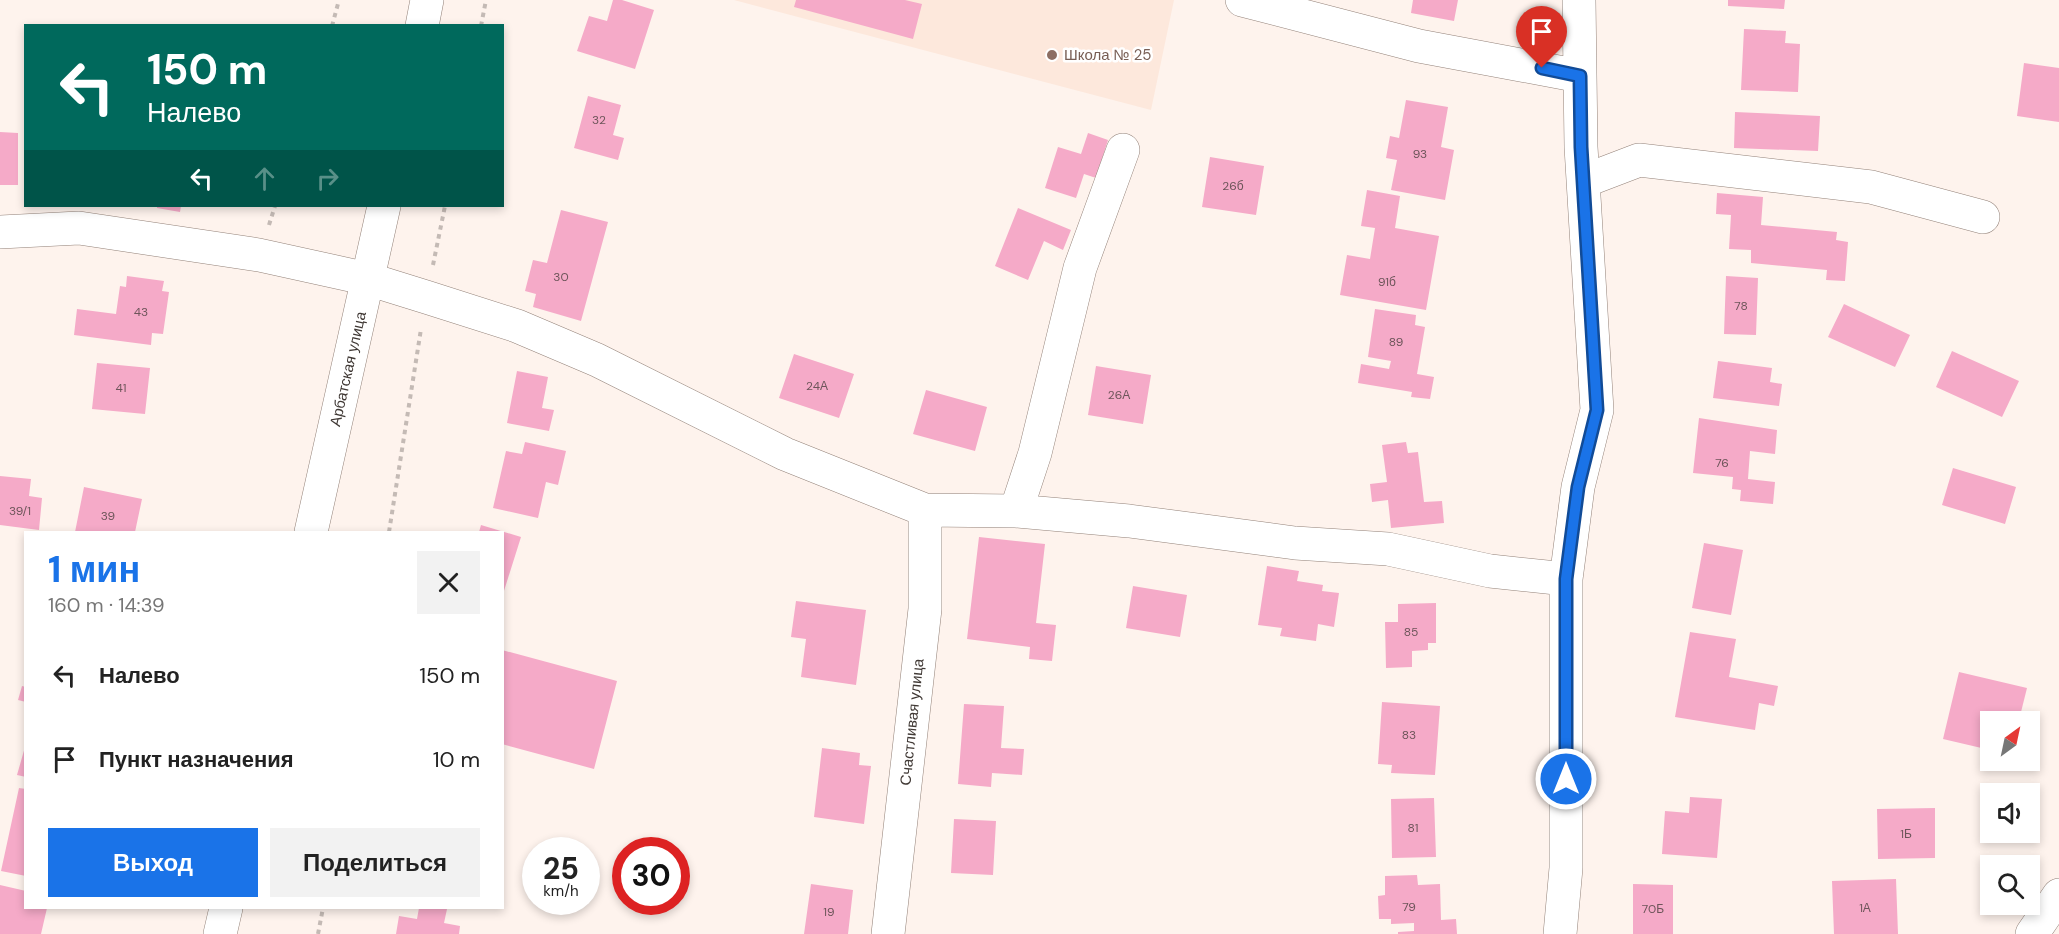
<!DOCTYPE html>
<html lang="ru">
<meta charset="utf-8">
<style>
:root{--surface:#fff;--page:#f2f2f2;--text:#222;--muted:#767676;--accent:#1a73e8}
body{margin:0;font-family:"DM Sans",sans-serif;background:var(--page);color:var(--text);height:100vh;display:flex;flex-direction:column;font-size:22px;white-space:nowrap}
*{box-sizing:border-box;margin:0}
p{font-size:20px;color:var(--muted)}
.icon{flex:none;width:33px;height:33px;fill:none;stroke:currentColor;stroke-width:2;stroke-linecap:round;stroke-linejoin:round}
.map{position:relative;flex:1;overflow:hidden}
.side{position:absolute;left:24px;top:531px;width:480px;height:378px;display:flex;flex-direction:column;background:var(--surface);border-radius:0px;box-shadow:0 3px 9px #0003}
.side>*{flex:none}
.top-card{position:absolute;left:24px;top:24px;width:480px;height:183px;border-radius:0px;box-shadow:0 3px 9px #0003;background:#00695c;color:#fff;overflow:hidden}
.needle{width:39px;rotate:33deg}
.tools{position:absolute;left:1980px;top:711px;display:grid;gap:12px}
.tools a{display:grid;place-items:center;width:60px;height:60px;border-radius:0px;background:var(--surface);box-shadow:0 3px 9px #0003;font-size:30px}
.speed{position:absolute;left:522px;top:837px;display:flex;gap:12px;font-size:30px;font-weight:700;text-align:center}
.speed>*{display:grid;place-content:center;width:78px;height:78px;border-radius:50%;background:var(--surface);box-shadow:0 3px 9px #0003;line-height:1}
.speed small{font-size:15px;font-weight:400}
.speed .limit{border:9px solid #d22;background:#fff;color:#111}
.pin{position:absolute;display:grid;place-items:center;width:51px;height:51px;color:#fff;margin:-62px -26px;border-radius:50% 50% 50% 0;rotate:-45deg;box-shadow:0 0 6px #0007}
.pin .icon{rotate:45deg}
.me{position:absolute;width:66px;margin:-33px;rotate:0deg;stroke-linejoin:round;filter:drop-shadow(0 0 4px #0008)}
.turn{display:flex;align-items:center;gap:21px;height:126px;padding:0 24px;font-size:27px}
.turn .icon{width:78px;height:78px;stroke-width:2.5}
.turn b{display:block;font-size:42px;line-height:51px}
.lanes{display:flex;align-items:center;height:57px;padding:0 24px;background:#0003;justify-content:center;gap:30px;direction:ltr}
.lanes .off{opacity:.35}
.round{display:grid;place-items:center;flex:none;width:63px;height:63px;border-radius:0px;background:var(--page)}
.head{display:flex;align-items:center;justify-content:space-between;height:102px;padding:0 24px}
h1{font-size:36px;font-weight:800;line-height:45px;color:var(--accent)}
.action{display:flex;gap:12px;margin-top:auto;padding:12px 24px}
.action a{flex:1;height:69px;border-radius:0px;background:var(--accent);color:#fff;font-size:24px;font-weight:800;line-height:69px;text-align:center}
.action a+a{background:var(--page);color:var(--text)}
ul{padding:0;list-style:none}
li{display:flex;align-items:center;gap:18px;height:84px;padding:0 24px}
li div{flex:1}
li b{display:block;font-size:22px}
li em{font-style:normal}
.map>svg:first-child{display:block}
.built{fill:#fde8dc}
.building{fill:#f5aac8}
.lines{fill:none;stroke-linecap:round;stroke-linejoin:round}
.minor-casing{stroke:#938279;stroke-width:34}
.major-casing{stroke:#938279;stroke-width:34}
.path{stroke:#c4bab5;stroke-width:4;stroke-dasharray:4.5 4.5;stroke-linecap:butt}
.minor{stroke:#fff;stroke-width:33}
.major{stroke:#fff;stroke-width:33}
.route-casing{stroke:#114b97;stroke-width:15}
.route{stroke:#1a73e8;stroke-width:10}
.education-dot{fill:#8d6e63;stroke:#fff;stroke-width:2}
.labels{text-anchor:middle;stroke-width:5;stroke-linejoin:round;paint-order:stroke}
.number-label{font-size:12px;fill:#6d555a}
.education-label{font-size:15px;fill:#785e54;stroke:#fff;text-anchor:start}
.street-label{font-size:15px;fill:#403935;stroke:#fff}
</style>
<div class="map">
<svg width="2059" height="934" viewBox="0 0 2059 934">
<rect width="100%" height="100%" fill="#fef3ed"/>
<path class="built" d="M734 0H1174L1151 110Z"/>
<path class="building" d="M613 0H622L654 10 635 69 577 51 589 16 607 21Z
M796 0H905L922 4 913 39 794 7Z
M1413 0H1458L1454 21 1411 13Z
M1728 0H1785L1784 9 1728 6Z
M1744 29 1786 31 1785 43 1800 44 1798 92 1741 90Z
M2024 63 2059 68V122L2017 116Z
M588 96 621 105 613 135 624 138 618 160 574 148Z
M1406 100 1448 107 1441 147 1454 150 1445 200 1391 190 1397 160 1386 158 1390 136 1399 138Z
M1735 112 1820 116 1818 151 1734 148Z
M0 132 18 133V185H0Z
M1088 133 1108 140 1096 178 1084 174 1076 198 1045 188 1058 147 1081 154Z
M1210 157 1264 166 1256 215 1202 207Z
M1367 190 1400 196 1395 228 1439 236 1426 310 1340 295 1347 255 1370 259 1375 228 1361 226Z
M1717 193 1763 197 1761 225 1837 232 1836 240 1848 242 1845 281 1826 280 1827 270 1751 263V250L1729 249 1731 215 1716 214Z
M157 206H181L180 212 157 208Z
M1018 208 1071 230 1063 250 1044 241 1028 280 995 266Z
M561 210 608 222 581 321 533 307 536 294 525 291 533 260 547 263Z
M127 276 164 281 162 291 169 292 163 334 152 333 151 345 74 335 77 309 116 314 120 286 126 287Z
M1726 276 1758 278 1756 335 1724 334Z
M1844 304 1910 335 1895 367 1828 337Z
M1375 309 1416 315 1415 325 1425 327 1417 374 1434 377 1430 399 1411 397 1412 392 1358 383 1361 364 1389 369 1391 361 1368 357Z
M1952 351 2019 381 2002 417 1936 387Z
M794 354 854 374 839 418 779 398Z
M1718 361 1772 368 1770 382 1782 384 1779 406 1713 398Z
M97 363 150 368 145 414 92 409Z
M1096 366 1151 375 1143 424 1088 415Z
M517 371 548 377 542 408 554 410 549 431 507 423Z
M926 390 987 407 975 451 913 434Z
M1699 418 1777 430 1775 454 1750 451 1748 479 1775 482 1773 504 1740 501 1741 490 1732 489 1733 477 1693 473Z
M525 442 566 451 558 485 546 482 538 518 493 508 506 451 522 454Z
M1406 442 1408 453 1418 452 1424 502 1442 501 1444 523 1391 528 1388 500 1372 502 1370 484 1387 482 1382 445Z
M1953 468 2016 487 2005 524 1942 505Z
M0 476 31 479 29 496 42 498 39 530 0 525Z
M84 487 142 499 135 532H75Z
M481 525 521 537 503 594 502 532H479Z
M979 537 1045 544 1036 623 1056 625 1052 661 1029 659 1030 647 967 639Z
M1704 543 1743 550 1731 615 1692 608Z
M1267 566 1299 571 1297 581 1323 585 1322 591 1339 593 1334 627 1318 624 1316 641 1280 636 1282 628 1258 625Z
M1133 586 1187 595 1180 637 1126 628Z
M796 601 866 610 856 685 801 677 806 639 791 637Z
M1436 603V643H1428V650L1412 651V667L1386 668 1385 622H1398V604Z
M1690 632 1736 639 1729 677 1778 686 1774 706 1759 703 1755 730 1675 717Z
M502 650 617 681 594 769 502 744Z
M1959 672 2027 688 2019 720 2001 716 2000 722H1990V750L1943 739Z
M22 686 26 687V702L18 700Z
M1382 702 1440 706 1435 775 1391 773 1392 765 1378 764Z
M964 704 1004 706 1001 748 1024 749 1022 775 992 773 991 787 958 784Z
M25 747H26V777L17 775Z
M822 748 860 753 859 765 871 766 864 824 814 817Z
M19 788 26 789V876L1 871Z
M1690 797 1722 799 1717 858 1662 854 1665 811 1689 813Z
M1434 798 1436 857 1392 858 1391 799Z
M1935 808V858L1878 859 1877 809Z
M954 819 996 821 993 875 951 873Z
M1417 875 1418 885 1440 884 1441 920 1456 919 1457 934H1398V932L1414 931V923L1391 924V919H1379L1378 896 1385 895V876Z
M1896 879 1898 934H1834L1832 881Z
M811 884 853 890 848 934H804Z
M1633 884 1673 885V934H1633Z
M0 885 26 891V908H47L41 934H0Z
M419 908 447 909 444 923 460 926 459 934H396L399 916 417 919Z"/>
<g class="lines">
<g class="minor-casing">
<path id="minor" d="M1242 0 1419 46 1580 76
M1584 181 1639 160 1871 187 1983 217
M0 232 79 228 259 255 368 279 426 297 517 326 597 360 785 454 925 510 1016 511 1129 521 1295 543 1388 549 1490 571 1566 579
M1016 511 1035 453 1080 268 1123 150
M888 934 925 609V510
M1560 934 1566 868V579L1578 487 1597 410 1581 147 1579 0
M2032 934 2059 895"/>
</g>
<g class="major-casing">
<path id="major" d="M422 26 427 0
M311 532 384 206
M220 934 226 908"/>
</g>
<path class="path" d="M332 26 339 0
M481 26 486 0
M269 225 275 206
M433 265 445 206
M389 532 421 329
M318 934 323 908"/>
<use href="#minor" class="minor"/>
<use href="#major" class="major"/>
</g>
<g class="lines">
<g class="route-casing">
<path id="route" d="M1542 68 1580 76 1581 147 1597 410 1578 487 1566 579V779"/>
</g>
<use href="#route" class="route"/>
</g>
<circle class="education-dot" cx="1052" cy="55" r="6"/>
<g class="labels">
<g class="number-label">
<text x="599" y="124">32</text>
<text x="1420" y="158">93</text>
<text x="1233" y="190">26б</text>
<text x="561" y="281">30</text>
<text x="1387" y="286">91б</text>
<text x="1741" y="310">78</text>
<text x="141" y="316">43</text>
<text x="1396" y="346">89</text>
<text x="817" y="390">24А</text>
<text x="121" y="392">41</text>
<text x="1119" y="399">26А</text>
<text x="1722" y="467">76</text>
<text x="20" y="515">39/1</text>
<text x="108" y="520">39</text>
<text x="1411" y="636">85</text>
<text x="1409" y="739">83</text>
<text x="1413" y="832">81</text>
<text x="1906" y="838">1Б</text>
<text x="1409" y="911">79</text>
<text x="1865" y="912">1А</text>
<text x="1653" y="913">70Б</text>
<text x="829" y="916">19</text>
</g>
<g class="education-label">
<text x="1064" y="60">Школа № 25</text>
</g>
<g class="street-label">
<text transform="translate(348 369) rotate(-77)" y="5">Арбатская улица</text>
<text transform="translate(912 722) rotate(-84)" y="5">Счастливая улица</text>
</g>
</g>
</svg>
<div class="tools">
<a><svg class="needle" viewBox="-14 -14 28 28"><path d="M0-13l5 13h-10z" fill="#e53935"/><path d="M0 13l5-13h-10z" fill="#767676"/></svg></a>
<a><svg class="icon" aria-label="sound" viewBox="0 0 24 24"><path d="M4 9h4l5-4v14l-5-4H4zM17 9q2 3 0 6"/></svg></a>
<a><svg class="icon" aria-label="search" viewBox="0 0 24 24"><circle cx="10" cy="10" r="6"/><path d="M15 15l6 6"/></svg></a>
</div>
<div class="speed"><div>25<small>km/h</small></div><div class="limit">30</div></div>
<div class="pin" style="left:1542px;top:68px;background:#d93025"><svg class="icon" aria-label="arrive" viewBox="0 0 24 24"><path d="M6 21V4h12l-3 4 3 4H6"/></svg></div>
<svg class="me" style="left:1566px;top:779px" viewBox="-20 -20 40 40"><circle r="17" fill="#1a73e8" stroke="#fff" stroke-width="3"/><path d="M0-11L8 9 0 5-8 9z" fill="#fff"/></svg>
<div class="top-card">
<div class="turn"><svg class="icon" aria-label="left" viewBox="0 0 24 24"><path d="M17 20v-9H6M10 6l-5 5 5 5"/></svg><div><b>150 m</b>Налево</div></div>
<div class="lanes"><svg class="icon" aria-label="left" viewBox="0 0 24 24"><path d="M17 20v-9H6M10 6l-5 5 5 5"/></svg><svg class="icon off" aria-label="ahead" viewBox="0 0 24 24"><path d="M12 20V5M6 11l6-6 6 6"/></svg><svg class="icon off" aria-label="right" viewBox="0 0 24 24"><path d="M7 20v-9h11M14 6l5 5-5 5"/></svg></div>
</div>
<section class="side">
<div class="head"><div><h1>1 мин</h1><p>160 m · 14:39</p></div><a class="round"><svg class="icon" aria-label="close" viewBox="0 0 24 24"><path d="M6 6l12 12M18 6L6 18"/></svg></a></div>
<ul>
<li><svg class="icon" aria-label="left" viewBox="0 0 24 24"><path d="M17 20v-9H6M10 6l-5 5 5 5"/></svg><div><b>Налево</b></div><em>150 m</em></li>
<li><svg class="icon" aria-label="arrive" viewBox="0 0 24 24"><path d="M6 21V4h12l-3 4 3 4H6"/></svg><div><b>Пункт назначения</b></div><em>10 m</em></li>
</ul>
<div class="action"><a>Выход</a><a>Поделиться</a></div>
</section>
</div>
